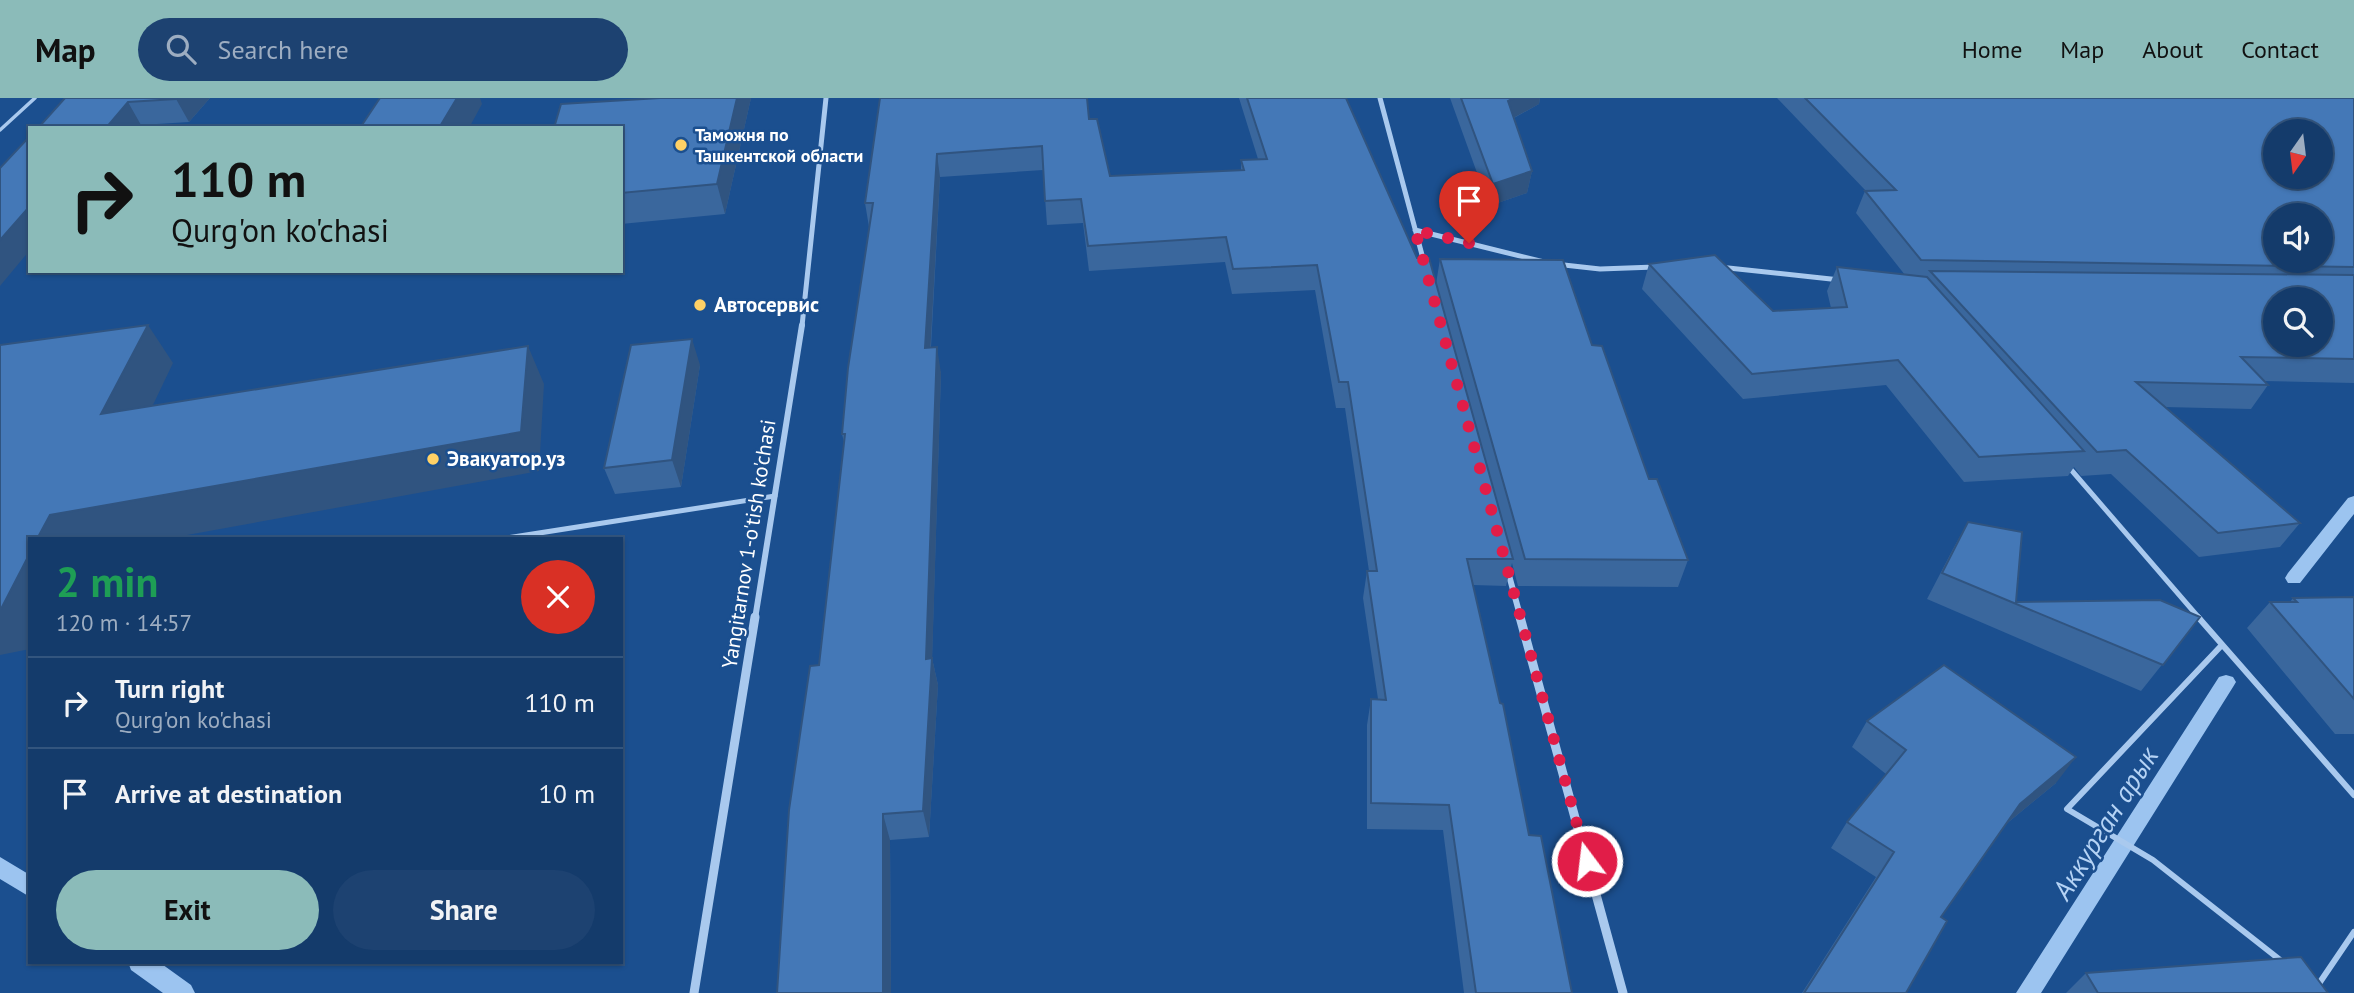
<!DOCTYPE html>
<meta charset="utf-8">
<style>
:root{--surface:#143b6b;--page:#1d4271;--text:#f1f3f6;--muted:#9dadc1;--line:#33557e;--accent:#8bbbb9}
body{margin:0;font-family:"PT Sans",sans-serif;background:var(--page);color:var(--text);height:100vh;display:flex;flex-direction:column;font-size:26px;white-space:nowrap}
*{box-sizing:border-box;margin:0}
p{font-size:23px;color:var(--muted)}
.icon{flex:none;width:38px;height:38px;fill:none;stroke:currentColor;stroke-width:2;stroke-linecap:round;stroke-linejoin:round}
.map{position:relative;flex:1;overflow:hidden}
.drawer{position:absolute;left:28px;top:439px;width:595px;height:427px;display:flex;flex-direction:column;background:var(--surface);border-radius:0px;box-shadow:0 2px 5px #0004,0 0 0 2px var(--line)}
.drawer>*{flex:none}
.hud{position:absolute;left:28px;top:28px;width:595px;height:147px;border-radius:0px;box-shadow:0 2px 5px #0004,0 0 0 2px var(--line);background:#8bbbb9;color:#111;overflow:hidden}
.needle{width:46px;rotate:194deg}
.controls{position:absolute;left:2263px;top:21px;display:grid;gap:14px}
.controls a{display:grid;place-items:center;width:70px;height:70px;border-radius:50%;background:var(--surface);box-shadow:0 2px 5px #0004,0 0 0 2px var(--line);font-size:35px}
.pin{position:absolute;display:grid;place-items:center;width:60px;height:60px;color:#fff;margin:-72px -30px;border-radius:50% 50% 50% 0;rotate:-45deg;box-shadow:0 0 7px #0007}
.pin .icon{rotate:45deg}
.me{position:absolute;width:77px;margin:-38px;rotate:345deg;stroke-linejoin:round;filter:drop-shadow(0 0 5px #0008)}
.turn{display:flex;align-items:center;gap:24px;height:147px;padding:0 28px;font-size:32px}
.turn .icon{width:91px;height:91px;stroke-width:2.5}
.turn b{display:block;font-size:49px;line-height:60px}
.round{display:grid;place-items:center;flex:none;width:74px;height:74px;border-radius:37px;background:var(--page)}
.summary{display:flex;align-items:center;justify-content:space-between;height:119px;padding:0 28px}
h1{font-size:42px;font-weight:800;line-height:52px;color:#1e9e55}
.primary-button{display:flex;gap:14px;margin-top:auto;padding:14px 28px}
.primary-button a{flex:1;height:80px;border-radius:42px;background:var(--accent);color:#111;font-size:28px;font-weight:800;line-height:80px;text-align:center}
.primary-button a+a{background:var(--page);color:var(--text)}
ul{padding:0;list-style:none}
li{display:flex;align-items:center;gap:21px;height:91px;padding:0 28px;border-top:2px solid var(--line)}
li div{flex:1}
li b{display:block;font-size:26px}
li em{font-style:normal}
header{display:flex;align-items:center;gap:42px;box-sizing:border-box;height:98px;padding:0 35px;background:var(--accent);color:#111}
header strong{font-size:33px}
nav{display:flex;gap:38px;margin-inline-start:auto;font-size:24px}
.search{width:490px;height:63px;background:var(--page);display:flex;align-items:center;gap:18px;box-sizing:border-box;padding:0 24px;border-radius:38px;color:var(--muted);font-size:26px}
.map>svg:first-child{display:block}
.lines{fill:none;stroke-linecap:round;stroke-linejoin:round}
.stream{fill:#9cc4f0;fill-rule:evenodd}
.lane-far2{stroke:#a9c9ee;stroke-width:3.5}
.lane-far1{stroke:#a9c9ee;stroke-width:5}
.lane{stroke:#a9c9ee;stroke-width:6}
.street-far2{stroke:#a9c9ee;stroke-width:5}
.street-far1{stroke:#a9c9ee;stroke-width:6}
.street{stroke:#a9c9ee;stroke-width:9}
.wall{fill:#3a679d}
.shaded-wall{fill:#305480}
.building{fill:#4478b7;stroke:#305480;stroke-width:2;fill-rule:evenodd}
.route{stroke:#e11d48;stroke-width:12;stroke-dasharray:0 21.6}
.poi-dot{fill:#ffd166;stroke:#1b4f8f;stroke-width:2.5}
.labels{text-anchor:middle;stroke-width:5;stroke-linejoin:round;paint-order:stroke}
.far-poi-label{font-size:18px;font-weight:bold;fill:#fff;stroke:#1b4f8f;text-anchor:start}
.poi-label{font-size:21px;font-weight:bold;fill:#fff;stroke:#1b4f8f;text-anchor:start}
.street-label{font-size:21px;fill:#fff;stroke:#1b4f8f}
.near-water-label{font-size:28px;font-style:italic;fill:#b5d3f5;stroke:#1b4f8f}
</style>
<header>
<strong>Map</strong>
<div class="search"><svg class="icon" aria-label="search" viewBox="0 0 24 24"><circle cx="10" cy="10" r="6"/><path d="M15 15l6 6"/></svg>Search here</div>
<nav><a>Home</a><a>Map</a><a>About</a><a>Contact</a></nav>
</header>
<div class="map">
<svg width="2354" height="895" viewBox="0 0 2354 895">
<rect width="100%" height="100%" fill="#1b4f8f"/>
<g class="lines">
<path class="stream" d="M2354 398V416L2300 485H2288L2285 480 2288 475 2348 400Z
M2226 577 2233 579 2236 584 2233 589 2041 895H2016L2219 579Z
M0 759 30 777V799L0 781Z
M128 864H159L191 887 195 895H163L131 872Z"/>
<path class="lane-far2" d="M0 32 35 0"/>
<path class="lane-far1" d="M2067 367 2200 521
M501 441 775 398"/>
<path class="lane" d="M2198 519 2354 697
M2221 548 2067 711 2153 762 2284 865
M2320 895 2316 890 2354 834"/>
<path class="street-far2" d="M1380 0 1425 168
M1415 132 1544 164
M1555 166 1600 171 1655 169
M1719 169 1840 182
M802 228 826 0"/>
<path class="street-far1" d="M1507 470 1521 521
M755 521 802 227"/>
<path class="street" d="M1520 519 1623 895
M694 895 755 519"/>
</g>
<path class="wall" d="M65 0H210L189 24 141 27 139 30H38Z
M751 0 725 116 621 126V30Z
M880 0 1089 21 1110 78 1241 72V62L1258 61 1239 0H1346L1417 160 1436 186 1440 161 1592 247 1649 381 1688 462 1678 489 1518 488 1512 465 1506 488 1473 487 1529 737 1572 895H1464L1443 732 1367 731V627L1371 601H1378L1363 500 1367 473H1369L1345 310H1336L1315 192 1232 196 1225 164 1089 173 1083 125 1047 127 1043 72 940 79 931 249 941 275 932 560 938 587 929 739 890 742 891 895H777L819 567 844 344 842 336 869 129 865 105Z
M1450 0H1540L1539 6 1514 20 1532 73 1527 95 1489 108Z
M1777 0H2354V285L2264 283 2268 287 2251 311 2164 309 2300 425 2280 449 2199 459 2111 376 2081 378 2074 369 2068 378 1964 384 1886 287 1743 301 1642 191 1649 166 1773 213 1831 210 1827 193 1837 169 1905 177 1856 115 1865 93H1866Z
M700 267 681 389 615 396 604 370Z
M1968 424 2016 504 2200 519 2141 593 1927 501 1953 451Z
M2354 499V636H2335L2247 530 2270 504H2290L2293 500Z
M1867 623 2056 685 2005 727 1941 819 1906 895H1802L1876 779 1831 750 1847 724 1886 676 1852 649Z
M2086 875 2328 895H2066Z"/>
<path class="shaded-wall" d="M177 0H210L189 24 176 1Z
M457 0H480L482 6 469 30H439Z
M737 0H751L725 116 717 86Z
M1514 0H1540L1539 6 1504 25 1508 3Z
M128 4 141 27 139 30H106Z
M937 56 940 79 929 275 925 250Z
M1532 73 1527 95 1489 108 1493 86Z
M30 108V152L0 188V142Z
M148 227 173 265 130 355 101 316Z
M692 241 700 267 681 389 672 362Z
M528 248 544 286 539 373 165 441H37L50 417Z
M937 249 941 275 932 567V560L938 587 929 739 923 713 926 561Z
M30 455V551L0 557V511Z
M2076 659 2056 685 2000 731 2020 706Z
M883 716 890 742 891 895H883Z"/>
<path class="building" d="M65 0H177L176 1 128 4 106 30H38Z
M380 0H457L439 30H360Z
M660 0H737L717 86 621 95V30H554L561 6Z
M880 0H1087L1089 21H1097L1110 78 1244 72 1241 62 1267 61 1247 0H1346L1417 160H1429L1513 461H1467L1500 605 1503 606 1529 737 1541 738 1572 895H1476L1449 707 1371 705V601L1386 602 1367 473H1377L1348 284H1339L1317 167 1233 171 1226 139 1088 148 1081 101 1045 103 1042 48 937 56 925 250 937 249 926 561 932 560 923 713 883 716V895H777L789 712 810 568 819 567 845 336H842L848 270 873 105H865Z
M1461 0H1514L1508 3 1532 73 1493 86Z
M1805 0H2354V169L1921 162 1865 93 1896 92ZM2275 33H2320V79H2275ZM2275 117H2320V163H2275Z
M30 38V108L0 142V70Z
M1715 157 1773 213 1847 209 1837 169 1927 179 2084 353 1979 359 1898 262 1752 276 1649 166Z
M1440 161 1563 162 1592 247 1602 248 1649 381H1657L1688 462 1525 461Z
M1930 173 2354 177V261L2241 259 2268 287 2136 284 2300 425 2218 435 2126 352 2097 354ZM2275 201H2320V247H2275Z
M148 227 101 316 528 248 521 334 50 417 37 441H30V455L1 511H0V247Z
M692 241 672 362 604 370 631 247Z
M1968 424 2022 434 2016 504 2160 502 2200 519 2163 567 1942 475Z
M2354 499V601L2270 504H2297L2293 500Z
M1944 567 2076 659 2020 706 1941 819 1947 823 1906 895H1804L1894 754 1847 724 1906 652 1867 623Z
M2301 859 2328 895H2098L2086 875Z"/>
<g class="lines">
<path class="route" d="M1469 145 1415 132 1587 763"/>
</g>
<g class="poi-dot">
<circle cx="681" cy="47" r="7"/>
<circle cx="700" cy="207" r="7"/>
<circle cx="433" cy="361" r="7"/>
</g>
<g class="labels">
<g class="far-poi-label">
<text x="695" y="43">Таможня по<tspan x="695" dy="21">Ташкентской области</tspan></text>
</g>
<g class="poi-label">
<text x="714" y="214">Автосервис</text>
<text x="447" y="368">Эвакуатор.уз</text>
</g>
<g class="street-label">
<text transform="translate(749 446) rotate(-81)" y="7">Yangitarnov 1-o'tish ko'chasi</text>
</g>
<g class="near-water-label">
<text transform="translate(2105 725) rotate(-58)" y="10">Аккурган арык</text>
</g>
</g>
</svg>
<div class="controls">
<a><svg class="needle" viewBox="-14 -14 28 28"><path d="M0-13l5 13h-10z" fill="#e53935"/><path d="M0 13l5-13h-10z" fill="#9dadc1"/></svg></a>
<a><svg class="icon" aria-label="sound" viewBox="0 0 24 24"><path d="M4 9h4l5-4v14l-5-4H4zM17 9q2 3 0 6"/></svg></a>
<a><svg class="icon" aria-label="search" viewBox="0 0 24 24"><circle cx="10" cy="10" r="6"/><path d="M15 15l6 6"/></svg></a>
</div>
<div class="pin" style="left:1469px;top:145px;background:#d93025"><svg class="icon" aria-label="arrive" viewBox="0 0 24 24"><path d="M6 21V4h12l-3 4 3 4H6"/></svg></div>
<svg class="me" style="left:1587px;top:763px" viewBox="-20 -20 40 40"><circle r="17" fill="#e11d48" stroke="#fff" stroke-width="3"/><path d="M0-11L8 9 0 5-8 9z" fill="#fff"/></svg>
<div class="hud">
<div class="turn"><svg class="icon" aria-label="right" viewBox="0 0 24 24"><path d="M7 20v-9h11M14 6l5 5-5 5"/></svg><div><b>110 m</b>Qurg'on ko'chasi</div></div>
</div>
<section class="drawer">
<div class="summary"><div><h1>2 min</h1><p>120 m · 14:57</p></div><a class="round" style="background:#d93025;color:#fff"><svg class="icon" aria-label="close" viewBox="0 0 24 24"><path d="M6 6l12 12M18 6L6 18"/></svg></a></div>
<ul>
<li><svg class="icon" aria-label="right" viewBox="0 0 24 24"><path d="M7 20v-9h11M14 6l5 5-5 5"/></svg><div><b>Turn right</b><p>Qurg'on ko'chasi</p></div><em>110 m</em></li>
<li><svg class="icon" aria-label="arrive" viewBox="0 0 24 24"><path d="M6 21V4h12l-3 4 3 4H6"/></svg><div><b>Arrive at destination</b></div><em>10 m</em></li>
</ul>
<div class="primary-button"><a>Exit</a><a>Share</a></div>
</section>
</div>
